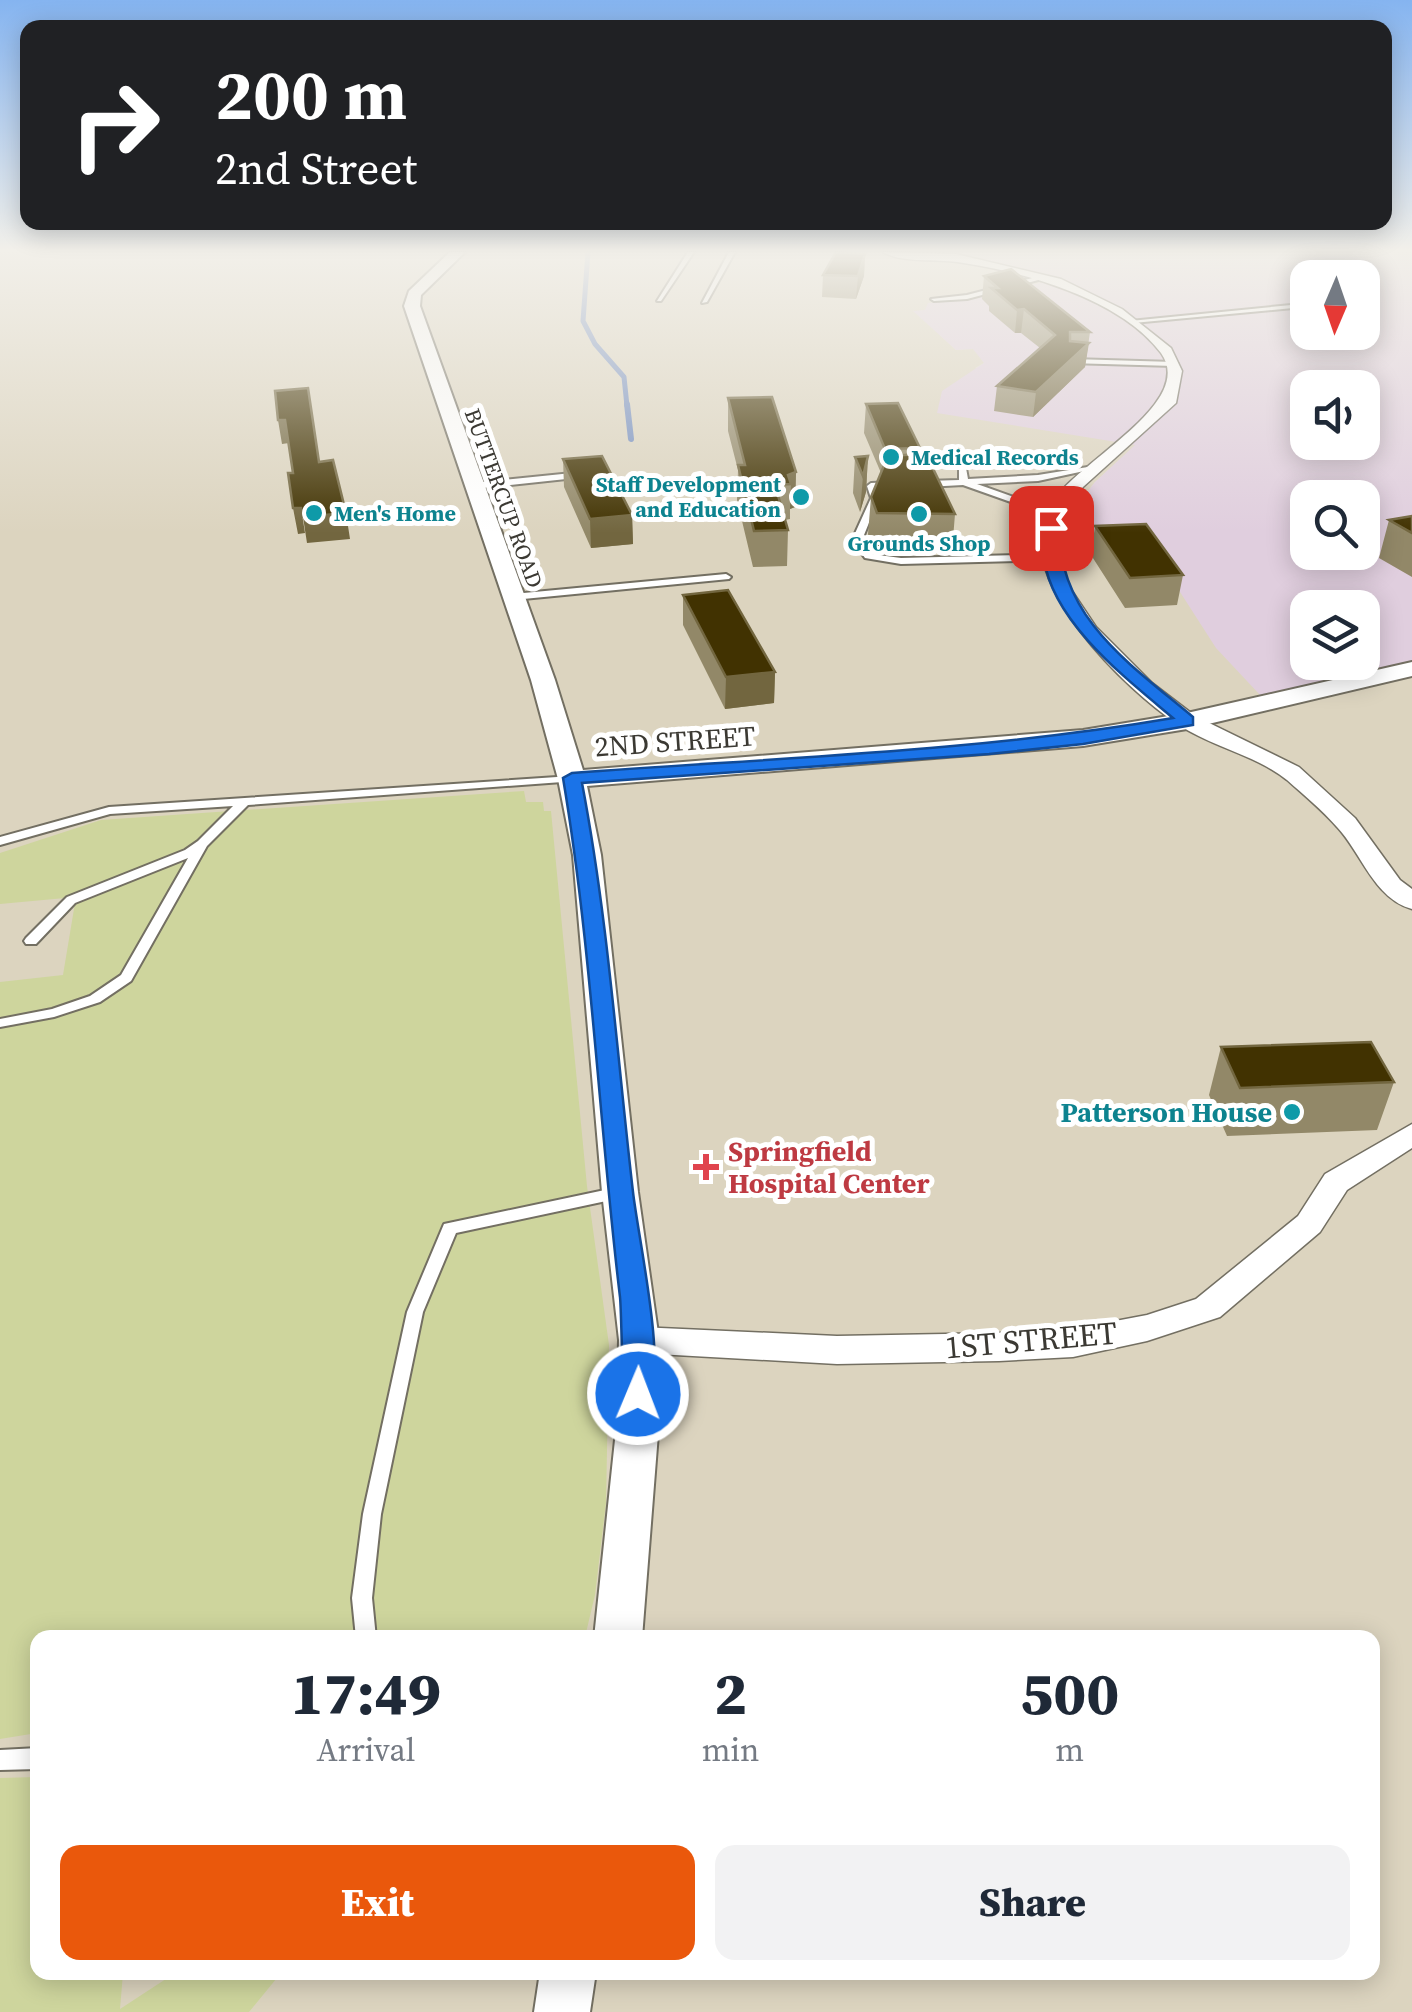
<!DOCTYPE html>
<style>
:root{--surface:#fff;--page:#f2f2f3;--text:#1f2937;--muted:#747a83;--accent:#ea580c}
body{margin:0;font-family:"Source Serif 4",serif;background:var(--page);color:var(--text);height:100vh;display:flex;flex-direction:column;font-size:38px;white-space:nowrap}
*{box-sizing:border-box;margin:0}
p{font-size:32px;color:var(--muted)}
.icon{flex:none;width:55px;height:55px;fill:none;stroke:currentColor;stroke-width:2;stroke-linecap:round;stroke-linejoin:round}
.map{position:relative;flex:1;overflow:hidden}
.panel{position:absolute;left:30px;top:1630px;width:1350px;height:350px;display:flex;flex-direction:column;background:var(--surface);border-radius:20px;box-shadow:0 5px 25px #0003}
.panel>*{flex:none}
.banner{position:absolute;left:20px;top:20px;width:1372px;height:210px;border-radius:20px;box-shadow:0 5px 25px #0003;background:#202124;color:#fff;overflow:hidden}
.needle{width:65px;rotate:182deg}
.tools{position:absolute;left:1290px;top:260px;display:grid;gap:20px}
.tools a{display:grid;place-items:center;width:90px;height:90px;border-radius:20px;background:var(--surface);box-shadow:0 5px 25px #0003;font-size:50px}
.pin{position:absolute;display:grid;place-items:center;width:85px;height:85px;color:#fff;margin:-42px;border-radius:20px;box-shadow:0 5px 15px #0006}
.me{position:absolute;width:110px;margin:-55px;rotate:1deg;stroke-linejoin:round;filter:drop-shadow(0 0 8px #0008)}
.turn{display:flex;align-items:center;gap:35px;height:210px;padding:0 30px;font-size:45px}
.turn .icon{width:130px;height:130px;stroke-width:2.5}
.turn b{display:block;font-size:70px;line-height:85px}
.eta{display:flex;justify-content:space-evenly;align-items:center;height:170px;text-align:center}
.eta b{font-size:60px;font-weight:800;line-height:70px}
.primary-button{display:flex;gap:20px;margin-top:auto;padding:20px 30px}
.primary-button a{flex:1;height:115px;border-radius:20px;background:var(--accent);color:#fff;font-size:40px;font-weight:800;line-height:115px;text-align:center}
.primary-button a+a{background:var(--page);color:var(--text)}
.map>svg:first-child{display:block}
.built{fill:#dcd4bf;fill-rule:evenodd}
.education{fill:#e0cede;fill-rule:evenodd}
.green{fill:#ced59d}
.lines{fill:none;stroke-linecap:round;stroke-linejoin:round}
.stream-far1{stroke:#768fbf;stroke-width:5}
.stream{stroke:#768fbf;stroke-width:6}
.service-casing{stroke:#736f62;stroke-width:4}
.minor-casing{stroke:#736f62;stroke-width:3}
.tertiary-casing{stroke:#736f62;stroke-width:4}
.service{fill:#fff;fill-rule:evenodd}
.minor{fill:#fff;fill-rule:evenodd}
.tertiary{fill:#fff;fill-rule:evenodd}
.wall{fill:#928868}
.shaded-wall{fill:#72663f}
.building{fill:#413201;stroke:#72663f;stroke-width:2.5}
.route{fill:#1a73e8;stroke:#114b97;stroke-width:2.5}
.culture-dot{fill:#0f9aa8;stroke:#fff;stroke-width:4}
.health-dot{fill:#e0444e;stroke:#fff;stroke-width:4}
.labels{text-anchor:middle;stroke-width:10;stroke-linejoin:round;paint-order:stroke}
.far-culture-label{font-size:22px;font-weight:bold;fill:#0d838f;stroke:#fff;text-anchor:start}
.far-street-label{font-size:22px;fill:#3b3933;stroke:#fff}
.street-label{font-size:28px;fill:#3b3933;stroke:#fff}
.culture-label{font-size:28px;font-weight:bold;fill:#0d838f;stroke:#fff;text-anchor:end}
.health-label{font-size:28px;font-weight:bold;fill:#be3a42;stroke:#fff;text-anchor:start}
.near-street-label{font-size:32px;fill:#3b3933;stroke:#fff}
</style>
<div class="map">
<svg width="1412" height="2012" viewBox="0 0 1412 2012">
<rect width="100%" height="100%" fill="#e3ded0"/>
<path class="built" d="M0 252H918L1022 268 1058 279 915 312 956 350 973 349 982 357 984 363 975 368 1136 445 1095 482 1074 509 1146 539 1261 696 1412 661V2012H0ZM38 1638H1372V1972H38Z"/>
<path class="education" d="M918 252H1412V661L1261 696 1216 648 1146 539 1067 528 1074 509 1095 482 1135 445 937 413 942 391 984 363 973 349 956 350 913 311 925 310 928 303 970 300 1056 279 1022 268ZM1308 278H1362V332H1308ZM1308 388H1362V442H1308ZM1308 498H1362V552H1308ZM1308 608H1362V662H1308Z"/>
<path class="green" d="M524 791 526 802H543L544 811H551L587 1186 609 1345 606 1503 595 1595 585 1637 38 1638 37 1733 0 1739V982L63 975 76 897 0 904V853L101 820Z
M37 1777 38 1972 123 1973 120 2009 175 1973H281L249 2012H0V1778Z"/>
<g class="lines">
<path class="stream-far1" d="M588 252 583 321 595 344 624 377 627 406"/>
<path class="stream" d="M627 404 631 439"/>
<g class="service-casing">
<path id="service" d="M688 252H694L661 301H657Z
M729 252H735L707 302 702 303Z
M1040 276 1042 279 967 299 934 301 931 299 967 295Z
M1291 305 1293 308 1133 323 1130 321Z
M1072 359 1174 362 1178 364 1174 366 1069 363V359Z
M959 466 966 468 968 479 1038 475 1094 466 1098 468 1038 481 977 484 1056 512 1057 514 1053 517 963 485 926 487 922 484 926 481 959 480Z
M582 472 586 475 585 477 473 489 469 486 473 483Z
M894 482 897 483V487L876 488 879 498 862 540 871 554 901 558 1051 554 1056 557 1051 560 901 564 865 558 852 540 871 498 867 486 871 483Z
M726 574 731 577 729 579 513 600 508 597 513 594Z
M572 776 576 777V781L248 805 207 846 131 981 100 1002 54 1017 0 1027V1019L52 1009 90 996 121 975 188 858 75 903 36 944H26L24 941 26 938 67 897 185 850 198 841 233 806 110 814 0 845V837L109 807Z
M619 1187 625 1189 627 1193 625 1197 456 1233 423 1312 381 1514 372 1598 376 1638H356L352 1598 363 1514 407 1312 444 1224Z
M38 1748V1769L0 1770V1750Z"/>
</g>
<g class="minor-casing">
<path id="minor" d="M883 252 956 254 1061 279 1122 309 1171 348 1182 371 1176 403 1083 487 1062 514 1060 557 1068 585 1096 627 1152 683 1195 716 1299 767 1355 818 1400 880 1412 889V909C1374 899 1361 852 1337 827 1322 810 1304 795 1287 780 1256 755 1212 747 1179 725 1126 690 1016 584 1045 513 1064 467 1199 406 1161 353 1120 298 1021 271 957 262 935 259 901 263 883 252Z
M1412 1124V1148L1347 1190 1320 1232 1220 1317 1147 1341 1073 1357 999 1361 837 1364 639 1353 627 1350 622 1340 627 1330 639 1327 837 1336 999 1333 1073 1329 1147 1315 1196 1299 1298 1216 1325 1174Z"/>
</g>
<g class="tertiary-casing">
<path id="tertiary" d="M450 252H465L421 295 420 306 555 680 583 770 1083 730 1187 713 1412 662V676L1187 729 1083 746 587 786 601 855 638 1192 659 1340V1421L642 1638H594L617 1421 619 1340 602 1192 573 855 558 779 531 680 404 306 409 291Z
M540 1972H596L590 2012H534Z"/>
</g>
<use href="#service" class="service"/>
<use href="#minor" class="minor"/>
<use href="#tertiary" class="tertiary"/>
</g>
<path class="wall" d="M865 254 864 276 856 299 822 297 823 275Z
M984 276 1090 332 1085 367 1033 417 994 411 997 386 1040 348 1021 333H1015L989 311V306L982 299Z
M728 398 796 472 795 507 790 509V519L785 520 788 530 787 566 753 567 737 500 738 470 728 431Z
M866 404 920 448 919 454 955 514 952 551H874L868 534 871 497 881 473 864 433Z
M868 456 866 492 860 512 853 493 855 457Z
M563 459 632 515 633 544 591 548 564 487Z
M1412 516V577L1379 558 1389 520Z
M1095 526 1183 575 1177 605 1125 608 1091 555Z
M683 595 775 672 774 703 725 709 683 625Z
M1221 1047 1394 1082 1377 1130 1227 1136 1209 1095Z"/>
<path class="shaded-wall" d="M865 254 864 276 856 299 858 276Z
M1024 309 1021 333H1015L1017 310Z
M1089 343 1085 367 1033 417 1036 392Z
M278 420H285L289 443 282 444Z
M868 456 866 492 860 512 863 476Z
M796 472 795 507 790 509 791 484 788 475Z
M293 508H301L305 533 298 534Z
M346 513 350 539 307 543 303 517Z
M632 515 633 544 591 548 590 519Z
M775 672 774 703 725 709 726 677Z"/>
<path class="building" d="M836 252 865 254 858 276 823 275Z
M1011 269 1090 332H1070V341L1089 343 1036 392 997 386 1055 335 1024 309 1017 310 991 288H998L984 276Z
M308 388 319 462 333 460 346 513 303 517 301 508H293L288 473H293L285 420H278L275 391Z
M772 397 796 472 788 475 791 484 775 485 788 530 754 531 738 465H745L728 398Z
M898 403 920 448 885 449 866 404Z
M926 454 955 514 877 513 871 497 885 463 883 456Z
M602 456 632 515 590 519 563 459Z
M868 456 863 476 855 457Z
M1412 516V533L1389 520Z
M1146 524 1183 575 1130 578 1095 526Z
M728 590 775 672 726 677 683 595Z
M1371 1042 1394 1082 1240 1088 1221 1047Z"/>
<linearGradient id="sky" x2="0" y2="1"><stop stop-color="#85b4f0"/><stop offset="0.47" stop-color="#f2f0ea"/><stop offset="1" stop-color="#f2f0ea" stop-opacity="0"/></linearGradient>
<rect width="1412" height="533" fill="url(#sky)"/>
<path class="route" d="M1051 523 1059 528C1059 618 1130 664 1193 717V725L1083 744 989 754 582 783C608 919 617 1055 633 1192 638 1237 667 1366 649 1403L638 1406 628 1403C621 1389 622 1319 620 1297 599 1124 592 950 563 778L572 773C772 758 975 752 1173 718 1127 679 1053 623 1044 559 1042 549 1044 538 1044 528Z"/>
<g class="culture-dot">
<circle cx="891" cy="457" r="10"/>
<circle cx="801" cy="497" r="10"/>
<circle cx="314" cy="513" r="10"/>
<circle cx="919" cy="514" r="10"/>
<circle cx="1292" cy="1112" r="10"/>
</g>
<path class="health-dot" d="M701 1152h10v10h10v10h-10v10h-10v-10h-10v-10h10z"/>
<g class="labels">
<g class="far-culture-label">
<text x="911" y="465">Medical Records</text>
<text x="781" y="492" text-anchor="end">Staff Development<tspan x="781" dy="25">and Education</tspan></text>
<text x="334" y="521">Men's Home</text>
<text x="919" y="551" text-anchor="middle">Grounds Shop</text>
</g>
<g class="far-street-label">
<text transform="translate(504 498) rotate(70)" y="8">BUTTERCUP ROAD</text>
</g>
<g class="street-label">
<text transform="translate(675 741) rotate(-4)" y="10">2ND STREET</text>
</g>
<g class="culture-label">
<text x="1272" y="1122">Patterson House</text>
</g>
<g class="health-label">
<text x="728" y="1161">Springfield<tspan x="728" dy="32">Hospital Center</tspan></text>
</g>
<g class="near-street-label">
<text transform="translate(1031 1340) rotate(-5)" y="11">1ST STREET</text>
</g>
</g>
</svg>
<div class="tools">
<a><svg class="needle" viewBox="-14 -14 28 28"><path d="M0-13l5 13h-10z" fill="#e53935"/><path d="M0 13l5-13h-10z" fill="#747a83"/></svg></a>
<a><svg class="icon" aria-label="sound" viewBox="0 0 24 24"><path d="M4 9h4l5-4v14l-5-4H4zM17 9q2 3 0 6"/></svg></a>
<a><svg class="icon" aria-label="search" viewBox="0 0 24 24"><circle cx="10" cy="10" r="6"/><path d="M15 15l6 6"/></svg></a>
<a><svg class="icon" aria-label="layers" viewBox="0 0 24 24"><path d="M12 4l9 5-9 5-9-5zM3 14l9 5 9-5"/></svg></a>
</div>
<div class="pin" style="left:1051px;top:528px;background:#d93025"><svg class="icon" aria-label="arrive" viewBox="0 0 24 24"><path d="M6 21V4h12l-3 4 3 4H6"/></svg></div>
<svg class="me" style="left:638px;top:1394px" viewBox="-20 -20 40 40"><circle r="17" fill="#1a73e8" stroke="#fff" stroke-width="3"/><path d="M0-11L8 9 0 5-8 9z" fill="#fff"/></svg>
<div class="banner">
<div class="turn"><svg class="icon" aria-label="right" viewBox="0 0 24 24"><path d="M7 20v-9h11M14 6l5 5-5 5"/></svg><div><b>200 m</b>2nd Street</div></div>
</div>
<section class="panel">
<div class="eta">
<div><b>17:49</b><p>Arrival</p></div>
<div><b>2</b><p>min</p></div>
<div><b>500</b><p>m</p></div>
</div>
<div class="primary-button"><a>Exit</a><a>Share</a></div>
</section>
</div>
